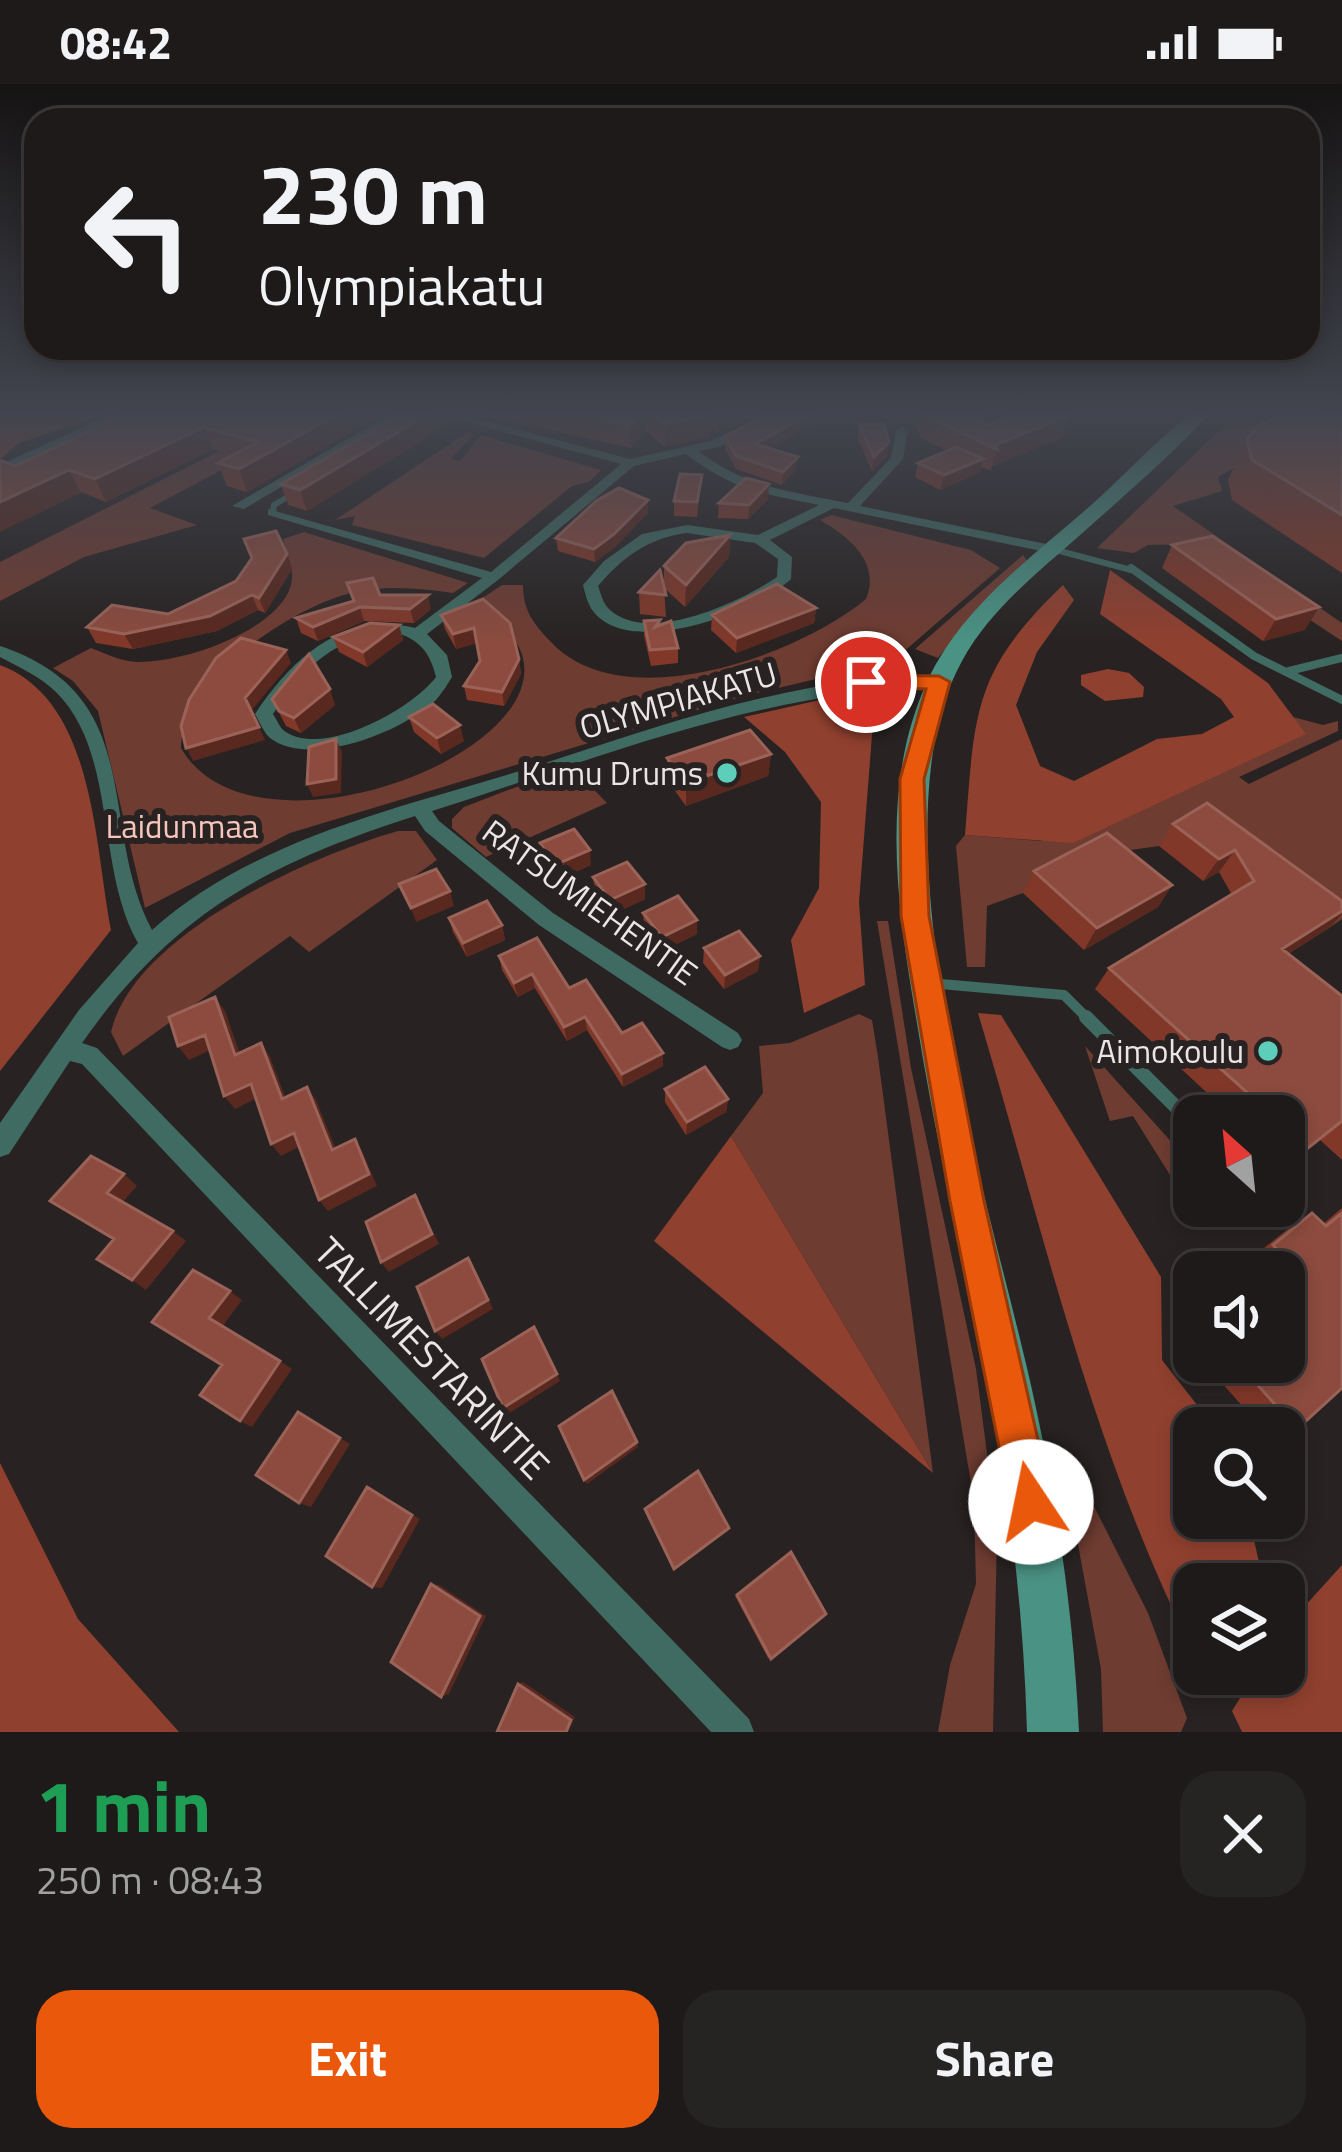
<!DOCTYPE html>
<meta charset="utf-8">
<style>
:root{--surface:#1e1a1a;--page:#262323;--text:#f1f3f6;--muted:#a1a1a2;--line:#3c3839;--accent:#ea580c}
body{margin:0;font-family:"Titillium Web",sans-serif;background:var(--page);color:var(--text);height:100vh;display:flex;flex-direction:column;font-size:45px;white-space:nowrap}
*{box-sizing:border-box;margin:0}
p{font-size:39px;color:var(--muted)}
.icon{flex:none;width:66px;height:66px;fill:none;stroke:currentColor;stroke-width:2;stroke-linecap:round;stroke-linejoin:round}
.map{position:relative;height:1648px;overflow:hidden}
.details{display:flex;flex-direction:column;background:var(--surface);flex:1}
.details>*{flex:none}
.hud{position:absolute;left:24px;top:24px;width:1296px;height:252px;border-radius:36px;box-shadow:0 6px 18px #0003,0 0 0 3px var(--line);background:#1e1a1a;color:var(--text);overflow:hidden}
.needle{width:78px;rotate:333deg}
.controls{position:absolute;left:1173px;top:1011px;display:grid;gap:24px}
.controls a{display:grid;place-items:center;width:132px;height:132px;border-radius:24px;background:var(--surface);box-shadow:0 6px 18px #0003,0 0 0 3px var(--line);font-size:60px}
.pin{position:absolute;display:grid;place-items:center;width:102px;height:102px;color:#fff;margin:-51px;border:6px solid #fff;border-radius:50%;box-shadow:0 3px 12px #0007}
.me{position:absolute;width:132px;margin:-66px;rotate:349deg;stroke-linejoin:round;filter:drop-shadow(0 0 9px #0008)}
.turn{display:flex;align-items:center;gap:42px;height:252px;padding:0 36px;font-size:54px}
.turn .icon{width:156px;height:156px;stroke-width:2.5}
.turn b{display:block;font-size:84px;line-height:102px}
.round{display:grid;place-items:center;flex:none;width:126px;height:126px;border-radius:36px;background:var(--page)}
.head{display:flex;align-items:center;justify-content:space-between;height:204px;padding:0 36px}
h1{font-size:72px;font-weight:700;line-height:90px;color:#1e9e55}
.action{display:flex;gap:24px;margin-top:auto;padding:24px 36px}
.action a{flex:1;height:138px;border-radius:36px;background:var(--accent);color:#fff;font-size:48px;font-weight:700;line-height:138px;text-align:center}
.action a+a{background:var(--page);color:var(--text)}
.status{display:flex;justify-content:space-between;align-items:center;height:84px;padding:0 60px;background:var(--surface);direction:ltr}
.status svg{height:33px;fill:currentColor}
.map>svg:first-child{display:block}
.green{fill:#6f3c31}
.forest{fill:#90402f}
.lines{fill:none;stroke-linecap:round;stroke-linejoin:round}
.lane-far3{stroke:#3f6b62;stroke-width:6}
.lane-far2{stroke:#3f6b62;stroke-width:8}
.lane-far1{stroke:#3f6b62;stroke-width:10}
.lane{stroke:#3f6b62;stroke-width:14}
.street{fill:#3f6b62;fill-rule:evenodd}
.secondary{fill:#4a9284;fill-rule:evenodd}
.wall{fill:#813829}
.shaded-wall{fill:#59281e}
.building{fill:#8c4b3e;stroke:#9b6358;stroke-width:3}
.route{fill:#ea580c;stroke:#983908;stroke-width:3}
.poi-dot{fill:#5dceb9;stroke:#282322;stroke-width:4.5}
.labels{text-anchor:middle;stroke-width:12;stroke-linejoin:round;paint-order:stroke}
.street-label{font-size:33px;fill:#eae6e6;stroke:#282322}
.poi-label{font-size:33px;fill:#eae6e6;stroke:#282322;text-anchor:end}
.park-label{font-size:33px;fill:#f6c6bb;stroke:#282322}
.near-street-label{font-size:39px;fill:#eae6e6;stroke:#282322}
</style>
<div class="status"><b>08:42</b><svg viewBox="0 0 49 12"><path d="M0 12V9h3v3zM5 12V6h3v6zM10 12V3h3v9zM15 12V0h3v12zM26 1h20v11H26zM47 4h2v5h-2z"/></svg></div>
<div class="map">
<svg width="1342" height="1648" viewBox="0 0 1342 1648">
<rect width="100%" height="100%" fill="#282322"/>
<path class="green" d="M296 328 263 364 150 424 197 441 84 473 0 517V478Z
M1225 341 1306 342 1218 393 1222 407 1173 422 1342 539V557L1195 460 1148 461 1134 469 1097 464Z
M468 348 473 351 451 375 460 377 481 351 601 386 589 398 572 402 484 474 352 441 355 432 335 436Z
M831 431 971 466 1000 484 893 577 748 611 290 749 145 824 98 627 73 597 53 584 91 564C106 570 121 577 136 578 181 579 266 551 288 509 298 488 287 474 283 455L304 448 468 499 453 509C419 504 385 501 351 509 290 524 181 598 181 664 249 783 547 676 523 574 517 550 493 534 475 519L502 501H523C523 526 533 539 550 557 622 636 799 571 866 515 881 478 849 453 820 436Z
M1023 471 1028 478 979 523 938 574 915 565Z
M1293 633 1323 641 1338 637V647L1239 693 1249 700 1342 655V835L1329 844 1193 743 1159 762 1094 771 1023 809 987 822 985 883H967L956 762 965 751 1041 757 1305 650Z
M571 682 607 719 486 773 452 744V735L464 723Z
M398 747H416L437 776 309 868 290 852 123 972 111 948C133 851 310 772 398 747Z
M877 837H888L911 984 976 1285 997 1446 993 1648H938L950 1581 976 1500 974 1417Z
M859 930 872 936 878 973 933 1389 731 1052 763 1009 759 962 790 959Z
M1085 962 1194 1083V1117L1187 1118 1133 1032 1110 1037Z
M1071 1377 1148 1529 1187 1634 1181 1648H1103L1101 1585 1067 1401Z"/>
<path class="forest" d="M0 328H112L19 359 0 375Z
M1110 486 1268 599 1306 650 1073 759 965 751C975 630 971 589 1063 501L1074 516 1037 568 1016 621 1040 682 1074 697 1157 655 1202 650 1234 633 1221 615 1100 530Z
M0 581C95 617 94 759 111 846L0 987Z
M1108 585 1129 589 1144 603 1143 613 1105 617 1081 601V591Z
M851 609 866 614 874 625 859 818 865 901 804 929 791 856 819 804 821 718 785 668 744 633Z
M978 929 1001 931 1161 1193 1162 1276 1215 1344H1194V1434H1249L1261 1487 1253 1500H1194V1569C1093 1370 1042 1142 978 929Z
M731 1052 933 1389 654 1157Z
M0 1379 78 1535 179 1648H0Z
M1342 1481V1648H1242L1232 1627 1255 1590H1284V1545Z"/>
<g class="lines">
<path class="lane-far3" d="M273 428 274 421 296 408
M1056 466 1135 487"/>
<path class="lane-far2" d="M1131 484 1254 572 1342 616
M1289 587 1342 574"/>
<path class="lane-far1" d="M930 899 1064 911 1089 936"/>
<path class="lane" d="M1086 933 1194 1041"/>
<path class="street" d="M116 328H131L0 390V381Z
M394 328H408L244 425 232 422Z
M432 328H451L630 375 710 357 773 328H788L718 363 698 367C747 404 789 407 848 419L891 374 896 346 902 342 908 346 903 375 860 422 1056 462 1063 466 1056 470 834 424 770 456 792 473 791 495C756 528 630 576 593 527 588 521 585 509 583 501L604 477 642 450 687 441 758 451 819 421C761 409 735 407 686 370L634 382 498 496 427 550 447 571 452 593C447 601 442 609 436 616 404 647 310 685 270 654 264 649 259 637 255 630 291 575 345 525 415 544L482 494 268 431V425L491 488 621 380ZM687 449 755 459 778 475 777 493C741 518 649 561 610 526 603 520 601 510 598 502 623 473 648 454 687 449ZM394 548C419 555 430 568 436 593 412 625 321 676 283 646 280 643 275 633 273 630 301 585 339 549 394 548Z
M0 562C150 612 96 741 152 846 257 752 406 723 536 682 643 647 751 609 863 596 889 593 919 590 945 594L947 598 939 603C763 606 597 675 432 727L439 737 553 829 738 949 742 956 738 963 730 966 722 963 539 841 425 747 415 732C266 780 173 829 82 959L97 964 749 1635 754 1648H711L82 980 70 977 9 1070 0 1073V1039L79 926 138 859C95 784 118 668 55 607 39 592 19 583 0 573Z"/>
<path class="secondary" d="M1194 328H1212C1171 371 1124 412 1079 452 1037 489 989 527 962 577 866 750 996 1134 1036 1324 1059 1432 1074 1538 1079 1648H1027C1024 1538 1012 1431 992 1323 971 1207 943 1091 923 975 903 854 873 716 927 598 962 521 1038 469 1099 414 1131 385 1159 353 1194 328Z
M1317 328H1342V339Z"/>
</g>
<path class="wall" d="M131 328H386L247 408 227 402 218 379 233 371 213 365 106 418 15 382Z
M406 328H450L452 338 307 427 288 421 281 400Z
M471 328H766L717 349 713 342 709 353 665 363 646 347 631 364Z
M772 328H817L816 339 770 364 796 386 782 401 736 385 725 365V352Z
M913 328H977L985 342 1070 331 1063 353 992 382 991 387 981 383 979 389 940 406 915 393 918 379 948 367 921 354 912 334Z
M1342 332V489L1232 416 1228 396 1247 356Z
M859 340 887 372 872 387 857 354Z
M702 391 697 433 674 432V417Z
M769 400 768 415 748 435 718 434 719 419Z
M648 429 615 463 595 478 558 467 556 454Z
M730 451 729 473 685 523 664 504 666 533 640 530 639 508 664 503V482Z
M1172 461 1305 546 1263 557 1162 484Z
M287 470 292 485 265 529 258 526 217 547 133 565 96 559 87 543 168 530Z
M380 511 431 525 414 539 364 537 318 557 301 549 296 534Z
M816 524 814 539 736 569 711 546 712 531Z
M441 531 519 575 521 590 504 622 467 616 464 602 480 577 477 559 456 565 445 545Z
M644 537 678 564V579L651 582 644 552Z
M399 541 403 556 367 583 339 568 333 553Z
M272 615 335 621 301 649 286 642Z
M409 633 464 657 441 670 414 648Z
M771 670 768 692 686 722 667 696V674Z
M1207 719 1329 844 1288 870 1342 912V1076L1319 1055 1285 1081 1284 1032H1232L1095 905 1109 884 1232 811 1219 788 1203 797 1159 762 1173 740Z
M540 759 591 781 557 796 542 774Z
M1034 787 1172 801 1158 823 1084 866 1023 809Z
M593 793 645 800V815L611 831 595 808Z
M643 829 697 850 662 867 644 843Z
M449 834 502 841 505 856 467 873 453 848Z
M704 864 760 872 758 887 724 905 703 879Z
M499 872 569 904 622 949 663 969V982L623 1003 587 946 567 957 535 904 518 913 502 886Z
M665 1005 728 1015 726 1028 686 1051 665 1018Z
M1342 1124V1304L1297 1345 1284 1349V1344H1262L1203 1278H1284V1188H1261L1249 1176 1288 1145 1312 1129 1323 1140Z
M1194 1246V1268L1183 1255Z
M791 1468 771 1575 768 1574 735 1512Z"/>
<path class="shaded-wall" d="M342 328H386L247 408 239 385Z
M432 328H450L452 338 307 427 300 406Z
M643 328H646V347L631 364 630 342Z
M711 328H714L713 342 709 353 665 363V340Z
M717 328H766L717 349Z
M814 328H817L816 339 754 373 755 360Z
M1070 331 1063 353 992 382 997 365 995 361Z
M204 343 213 365 106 418 95 395Z
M889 358 887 372 872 387 874 373Z
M798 373 796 386 782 401 783 388Z
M983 375 979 389 940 406 944 391Z
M69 386 81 409 0 448V418Z
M769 400 768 415 748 435 749 421Z
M648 416V429L615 463 595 478 594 465Z
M730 451 729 473 685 523 686 501Z
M287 470 292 485 265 529 259 514Z
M252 511 258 526 217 547 133 565 124 550Z
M428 511 431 525 414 539 410 525Z
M360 523 364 537 318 557 313 543Z
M1319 523 1305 546 1263 557 1276 535Z
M816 524 814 539 736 569 737 554Z
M399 541 403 556 367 583 363 568Z
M474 544 477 559 456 565 453 550Z
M286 566 291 579 251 627 245 614Z
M519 575 521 590 504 622 502 608Z
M330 605 335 621 301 649 294 634Z
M460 641 464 657 441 670 437 654Z
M259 643 265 656 193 677 186 664Z
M336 655 342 668 341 709 313 713 307 700Z
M771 670 768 692 686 722V699Z
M590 766 591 781 557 796 555 781Z
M1235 766 1219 788 1203 797 1219 775Z
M645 800V815L611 831 610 816Z
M1172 801 1158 823 1084 866 1097 844Z
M450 807 454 822 416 838 411 824Z
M1342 827V830L1329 844 1263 886 1282 865Z
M697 836V850L662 867V853Z
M502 841 505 856 467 873 463 859Z
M760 872 758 887 724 905 725 891Z
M532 890 535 904 518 913 514 899Z
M215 913 225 927 245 984 235 971Z
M585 933 587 946 567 957 564 943Z
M205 951 215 964 189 976 178 962Z
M261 959 270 973 291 1028 282 1015Z
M663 969V982L623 1003 622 990Z
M251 1000 261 1012 235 1025 224 1012Z
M307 1003 316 1016 341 1078 332 1066Z
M728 1015 726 1028 686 1051 687 1038Z
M294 1049 303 1061 281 1072 271 1060Z
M355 1055 362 1067 377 1102 328 1127 319 1116Z
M124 1090 137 1102 121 1120 107 1109Z
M415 1111 439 1160 389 1188 381 1178Z
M173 1147 186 1157 146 1206 132 1196Z
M474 1184 493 1225 442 1255 435 1247Z
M230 1207 242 1216 222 1243 209 1234Z
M280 1277 292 1285 252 1343 240 1337Z
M557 1290 560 1297 508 1330 503 1324Z
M298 1328 350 1360 311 1423 299 1419Z
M637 1358 638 1363 587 1400 584 1396Z
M367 1403 420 1435 382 1504 372 1503Z
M431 1500 439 1501 486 1532 449 1610 441 1613Z
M523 1598 575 1633 568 1648 518 1600Z"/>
<path class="building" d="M131 328H342L239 385 218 379 258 358 204 343 95 395 69 386 0 418V376L15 382Z
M406 328H432L300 406 281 400Z
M567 328H643L630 342Z
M649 328H711L709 331 665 340Z
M772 328H814L755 360 798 373 783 388 736 372 725 352Z
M923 328H977L985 342 1022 328H1062L1070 331 995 361 997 365 925 332Z
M1342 332V431L1252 376 1247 356 1257 342 1276 334Z
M859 340H884L889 358 874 373Z
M957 363 983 375 944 391 918 379Z
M680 390 702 391 697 418 674 417Z
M746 394 769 400 749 421 719 419Z
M619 404 648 416 614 450 594 465 556 454 596 417Z
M276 447 287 470 259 514 252 511 210 532 124 550 87 543 112 521 168 530 236 497 252 474 244 455Z
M730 451 686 501 664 482 686 459Z
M1212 452 1319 523 1276 535 1172 461Z
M660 486 666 511 639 508Z
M373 494 380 511H428L410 525 360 523 313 543 296 534 354 517 347 499Z
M777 500 816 524 737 554 712 531Z
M483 515 510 539 519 575 502 608 464 602 480 577 474 544 453 550 441 531Z
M660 536 655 543 671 537 678 564 650 566 644 537Z
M370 539 399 541 363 568 333 553Z
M241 554 286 566 245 614 259 643 186 664 181 642 189 616 216 574Z
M309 570 330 605 294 634 279 627 272 615Z
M433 620 460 641 437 654 409 633Z
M750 646 771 670 686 699 667 674Z
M336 655V695L307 700 309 663Z
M1207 719 1342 817V827L1282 865 1342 912V1037L1308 1064 1284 1042V1032H1273L1109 884 1254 797 1235 766 1219 775 1173 740Z
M574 745 590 766 555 781 540 759Z
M1107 749 1172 801 1097 844 1034 787Z
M627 778 645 800 610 816 593 793Z
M436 785 450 807 411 824 399 800Z
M678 812 697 836 662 853 643 829Z
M487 817 502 841 463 859 449 834Z
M739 847 760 872 725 891 704 864Z
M537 854 569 904 586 896 622 949 642 939 663 969 622 990 585 933 564 943 532 890 514 899 499 872Z
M215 913 235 971 261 959 282 1015 307 1003 332 1066 355 1055 369 1090 319 1116 294 1049 271 1060 251 1000 224 1012 205 951 178 962 169 933Z
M705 983 728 1015 687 1038 665 1005Z
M91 1072 124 1090 107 1109 173 1147 132 1196 97 1175 114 1155 50 1117Z
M415 1111 432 1150 381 1178 366 1138Z
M1312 1129 1326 1142 1342 1129V1304L1297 1345 1237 1278H1284V1188H1272L1287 1176 1273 1161Z
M468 1174 488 1216 435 1247 417 1203Z
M193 1186 230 1207 209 1234 280 1277 240 1337 200 1311 222 1281 152 1238Z
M534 1243 557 1290 503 1324 482 1275Z
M612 1307 637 1358 584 1396 559 1342Z
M298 1328 340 1354 299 1419 256 1391Z
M698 1387 729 1444 674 1485 645 1425Z
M367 1403 412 1431 372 1503 326 1472Z
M791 1468 826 1530 771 1575 737 1511Z
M431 1500 480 1532 441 1613 391 1578Z
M518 1600 571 1636 566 1648H497Z"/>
<linearGradient id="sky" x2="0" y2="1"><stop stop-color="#161313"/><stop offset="0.59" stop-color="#42454f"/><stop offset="1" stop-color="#42454f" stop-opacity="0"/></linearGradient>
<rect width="1342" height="559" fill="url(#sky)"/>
<path class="route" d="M866 591 939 592 950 598 924 695 929 832 984 1117 1052 1418 1046 1432 1031 1439 1017 1432 1010 1418 950 1117 901 832 900 695 926 605 859 603 856 598Z"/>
<g class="poi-dot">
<circle cx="727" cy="689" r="12"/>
<circle cx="1268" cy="967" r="12"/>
</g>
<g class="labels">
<g class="street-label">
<text transform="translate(678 616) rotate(-16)" y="12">OLYMPIAKATU</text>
<text transform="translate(590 818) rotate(36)" y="12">RATSUMIEHENTIE</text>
</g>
<g class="poi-label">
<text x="703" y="701">Kumu Drums</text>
<text x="1244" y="979">Aimokoulu</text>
</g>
<g class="park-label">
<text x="182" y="754">Laidunmaa</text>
</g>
<g class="near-street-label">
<text transform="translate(432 1274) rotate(46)" y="14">TALLIMESTARINTIE</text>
</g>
</g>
</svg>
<div class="controls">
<a><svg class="needle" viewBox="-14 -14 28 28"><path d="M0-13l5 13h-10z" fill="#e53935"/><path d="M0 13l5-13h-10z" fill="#a1a1a2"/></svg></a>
<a><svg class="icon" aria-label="sound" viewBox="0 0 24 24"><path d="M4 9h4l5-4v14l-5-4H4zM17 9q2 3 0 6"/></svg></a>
<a><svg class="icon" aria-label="search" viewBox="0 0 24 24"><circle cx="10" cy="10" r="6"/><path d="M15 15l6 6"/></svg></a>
<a><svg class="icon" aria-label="layers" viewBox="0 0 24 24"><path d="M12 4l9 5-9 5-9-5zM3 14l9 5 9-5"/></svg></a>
</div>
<div class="pin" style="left:866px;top:598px;background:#d93025"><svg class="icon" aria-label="arrive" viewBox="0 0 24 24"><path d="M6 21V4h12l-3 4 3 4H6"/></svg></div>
<svg class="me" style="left:1031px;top:1418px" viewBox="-20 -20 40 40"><circle r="19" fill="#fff"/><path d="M0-13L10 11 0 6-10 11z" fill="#ea580c"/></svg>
<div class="hud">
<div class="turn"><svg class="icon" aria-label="left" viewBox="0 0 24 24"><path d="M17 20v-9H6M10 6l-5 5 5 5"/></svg><div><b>230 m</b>Olympiakatu</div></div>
</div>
</div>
<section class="details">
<div class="head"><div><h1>1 min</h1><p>250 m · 08:43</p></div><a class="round"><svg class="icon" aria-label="close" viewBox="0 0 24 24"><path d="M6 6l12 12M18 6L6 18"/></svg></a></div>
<div class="action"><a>Exit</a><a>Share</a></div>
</section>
